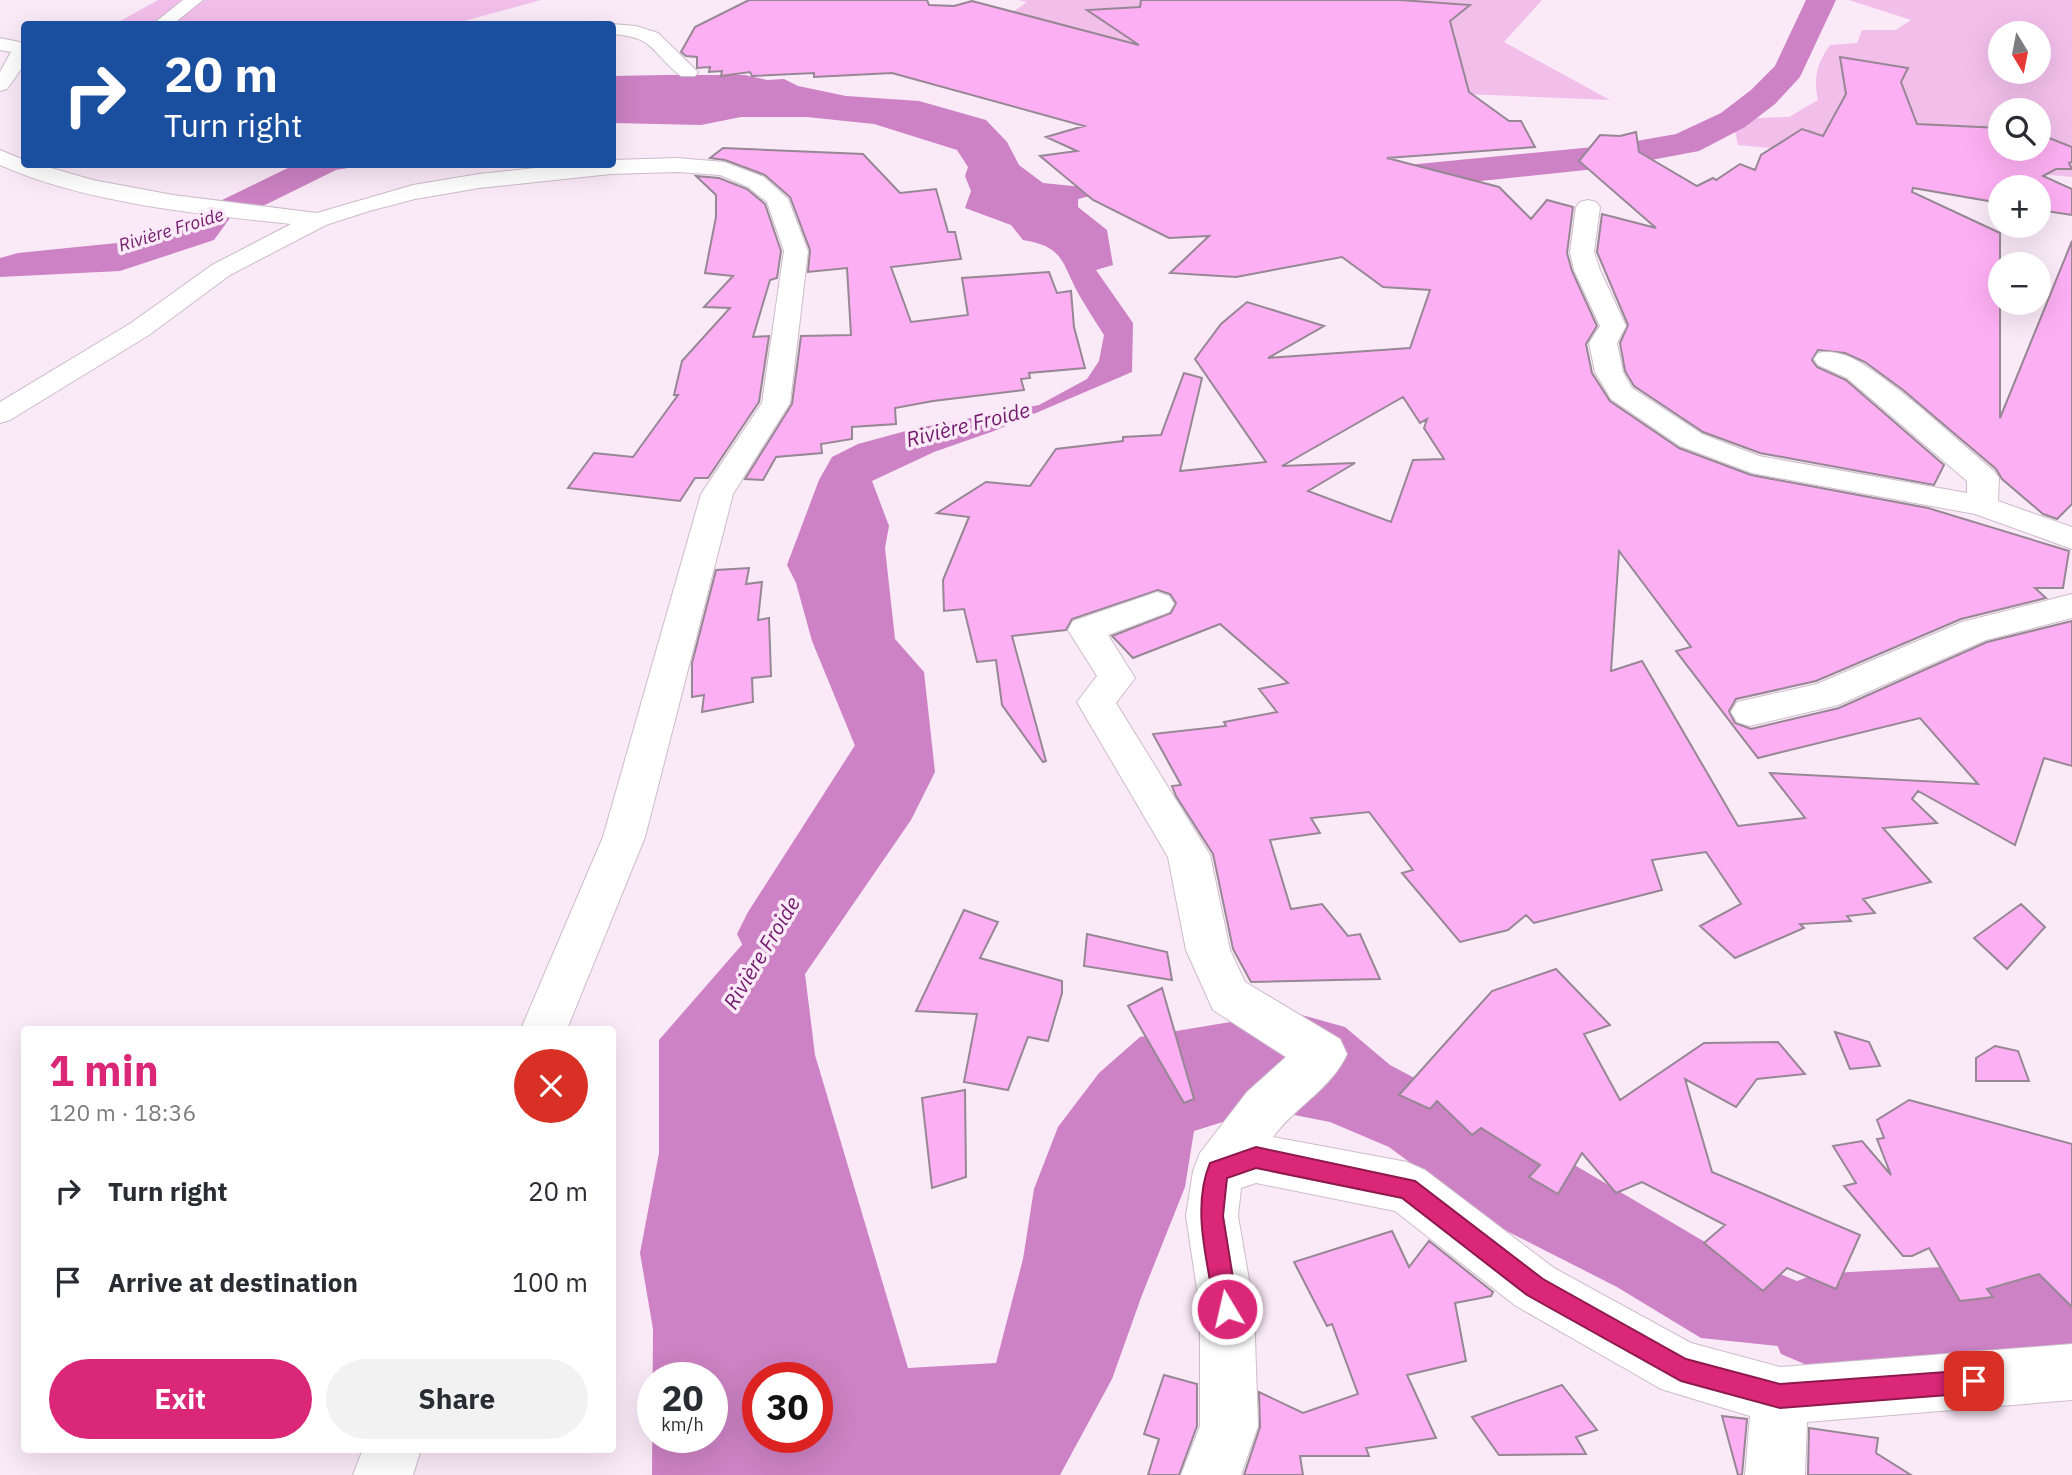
<!DOCTYPE html>
<meta charset="utf-8">
<style>
:root{--surface:#fff;--page:#f2f2f3;--text:#2b2b33;--muted:#7c7c81;--accent:#db2777}
body{margin:0;font-family:"IBM Plex Sans",sans-serif;background:var(--page);color:var(--text);height:100vh;display:flex;flex-direction:column;font-size:26px;white-space:nowrap}
*{box-sizing:border-box;margin:0}
p{font-size:23px;color:var(--muted)}
.icon{flex:none;width:38px;height:38px;fill:none;stroke:currentColor;stroke-width:2;stroke-linecap:round;stroke-linejoin:round}
.map{position:relative;flex:1;overflow:hidden}
.drawer{position:absolute;left:21px;top:1026px;width:595px;height:427px;display:flex;flex-direction:column;background:var(--surface);border-radius:7px;box-shadow:0 7px 28px #0002}
.drawer>*{flex:none}
.top-card{position:absolute;left:21px;top:21px;width:595px;height:147px;border-radius:7px;box-shadow:0 7px 28px #0002;background:#1a4fa0;color:#fff;overflow:hidden}
.needle{width:46px;rotate:170deg}
.fabs{position:absolute;left:1988px;top:21px;display:grid;gap:14px}
.fabs a{display:grid;place-items:center;width:63px;height:63px;border-radius:50%;background:var(--surface);box-shadow:0 7px 28px #0002;font-size:35px}
.speed{position:absolute;left:637px;top:1362px;display:flex;gap:14px;font-size:35px;font-weight:700;text-align:center}
.speed>*{display:grid;place-content:center;width:91px;height:91px;border-radius:50%;background:var(--surface);box-shadow:0 7px 28px #0002;line-height:1}
.speed small{font-size:18px;font-weight:400}
.speed .limit{border:10px solid #d22;background:#fff;color:#111}
.pin{position:absolute;display:grid;place-items:center;width:60px;height:60px;color:#fff;margin:-30px;border-radius:14px;box-shadow:0 4px 10px #0006}
.me{position:absolute;width:77px;margin:-38px;rotate:351deg;stroke-linejoin:round;filter:drop-shadow(0 0 5px #0008)}
.turn{display:flex;align-items:center;gap:24px;height:147px;padding:0 28px;font-size:32px}
.turn .icon{width:91px;height:91px;stroke-width:2.5}
.turn b{display:block;font-size:49px;line-height:60px}
.round{display:grid;place-items:center;flex:none;width:74px;height:74px;border-radius:37px;background:var(--page)}
.head{display:flex;align-items:center;justify-content:space-between;height:119px;padding:0 28px}
h1{font-size:42px;font-weight:700;line-height:52px;color:var(--accent)}
.button{display:flex;gap:14px;margin-top:auto;padding:14px 28px}
.button a{flex:1;height:80px;border-radius:42px;background:var(--accent);color:#fff;font-size:28px;font-weight:700;line-height:80px;text-align:center}
.button a+a{background:var(--page);color:var(--text)}
ul{padding:0;list-style:none}
li{display:flex;align-items:center;gap:21px;height:91px;padding:0 28px}
li div{flex:1}
li b{display:block;font-size:26px}
li em{font-style:normal}
.map>svg:first-child{display:block}
.green{fill:#f2bfeb;fill-rule:evenodd}
.water{fill:#cc82c4;fill-rule:evenodd}
.lines{fill:none;stroke-linecap:round;stroke-linejoin:round}
.river{fill:#cc82c4;fill-rule:evenodd}
.building{fill:#fdaff4;stroke:#978794;stroke-width:2;fill-rule:evenodd}
.street-casing{stroke:#cdbcca;stroke-width:2}
.street{fill:#fff;fill-rule:evenodd}
.route{fill:#db2777;stroke:#8e194d;stroke-width:2}
.labels{text-anchor:middle;stroke-width:7;stroke-linejoin:round;paint-order:stroke}
.far-water-label{font-size:18px;font-style:italic;fill:#72196d;stroke:#fae9f7}
.water-label{font-size:21px;font-style:italic;fill:#72196d;stroke:#fae9f7}
</style>
<div class="map">
<svg width="2072" height="1475" viewBox="0 0 2072 1475">
<rect width="100%" height="100%" fill="#fae9f7"/>
<path class="green" d="M158 0H541L453 24 117 23Z
M1018 0H1542L1504 42 1610 100 1415 92 1060 68 968 43 1027 2Z
M1849 0H2072V177L1738 145 1734 127 1753 118 1789 117 1818 100C1813 79 1817 63 1830 45L1857 43 1862 30H1896L1911 20ZM2000 33H2039V72H2000ZM2000 110H2039V149H2000Z"/>
<path class="water" d="M665 75H745L767 80 784 79 798 86 846 96 919 101 986 120 1007 142 1019 165 1043 183 1113 190 1078 199V207L1107 230 1113 265 1096 270 1133 323 1132 372 994 431 934 452 872 481 889 526 885 548 895 639 924 672 935 772 911 820 805 974 815 1055 908 1368 996 1363 1023 1259 1034 1189 1058 1127 1099 1073 1140 1037 1291 1012 1345 1027 1390 1065 1539 1144 1705 1242 1820 1291 1898 1306 1925 1356 1864 1355 1701 1338 1617 1287 1493 1224 1389 1147 1330 1122 1264 1109 1194 1131 1185 1187 1142 1295 1112 1379 1060 1475H652L653 1329 640 1253 659 1153V1040L868 800 858 753 812 641 796 583 787 565 819 480 832 457 858 444 913 429 1039 405 1087 379 1099 361 1104 335C1095 321 1086 307 1078 293 1061 261 1064 247 1023 240L1011 225 965 208 971 191 965 176 968 167 957 150 874 124 807 117H741L701 125 613 123 612 76ZM653 1377H712V1437H653ZM758 1377H817V1437H758Z
M294 165H366L336 170 267 204 230 218 214 240 120 271 0 277V258L18 253 117 243 194 221 218 202Z"/>
<g class="lines">
<path class="river" d="M1806 0H1836L1800 77 1775 104 1745 127 1699 151 1614 167 1395 190H1358L1345 187 1339 179 1345 171 1614 145 1676 134 1721 113 1751 90 1775 66Z
M873 683 895 690 924 740 800 956 774 966 748 956 737 934 748 912 859 739 841 706 851 690Z
M2072 1260V1352L1814 1368 1781 1354 1767 1321 1781 1288 1814 1274Z"/>
</g>
<path class="building" d="M749 0H927L929 5 954 6 972 1 1139 45 1087 10 1140 7 1141 0H1400L1470 5 1450 21 1469 92 1509 121H1521L1535 147 1387 158 1499 187 1531 219 1547 200 1573 207 1567 253 1572 271 1597 326 1586 344 1592 373 1610 401 1679 448 1751 475 1928 508 2069 551 2063 588H2035L2046 598 1961 619 1816 681 1736 699 1729 711 1735 723 1751 729 1839 708 1987 642 2072 621V766L2044 758 2015 845 1918 791 1912 799 1937 823 1883 828 1931 882 1863 899 1875 913 1847 916 1851 921 1800 924 1804 928 1735 958 1700 926 1741 904 1706 852 1652 860 1662 890 1534 923 1526 915 1508 930 1460 942 1402 873 1413 870 1369 812 1311 818 1320 833 1270 840 1291 909 1322 904 1348 936 1360 934 1380 979 1251 982 1233 949 1213 854 1176 796 1172 786 1181 785 1153 734 1226 726 1224 722 1277 712 1259 689 1288 683 1220 624 1133 658 1112 636 1171 613 1176 603 1170 594 1158 590 1072 619 1066 630 1012 636 1046 761 1043 762 1002 705 996 660 977 662 964 609 944 611 943 580 969 517 937 513 986 482 1030 486 1056 449 1123 441V437L1161 435 1184 373 1202 378 1180 471 1266 462 1195 359 1221 324 1247 302 1324 326 1268 358 1410 348 1430 290 1383 287 1342 257 1236 277 1170 273 1209 236 1169 238 1093 200 1040 156 1077 151 1046 137 1084 126 892 73 814 77V73L752 76 750 72 721 76 722 71 709 72 710 67 697 68V57L686 56 681 52 695 27ZM1403 397 1420 423 1427 419 1424 428 1444 459 1413 460 1391 522 1308 491 1355 463 1282 466ZM1619 551 1691 647 1676 651 1758 758 1920 718 1978 784 1770 773 1805 818 1738 826 1642 661 1611 671Z
M1840 57 1908 68 1901 82 1917 124 2000 128V149H2039V134L2072 147V162L2069 163 2072 169H2056L2043 176 2072 189V215L2039 210V187H2000V203L1913 188 1912 192 2000 233V418L2072 241V504L2057 519 2043 514 2002 479 1996 469 1903 390 1865 362 1845 353 1818 350 1812 360 1817 367 1846 380 1944 465 1934 485 1760 453 1703 432 1634 386 1625 371 1620 343 1628 325 1597 252 1602 214 1656 228 1579 161 1600 135 1620 136 1636 132 1639 152 1697 186 1713 178 1716 180 1740 164 1755 170 1761 155 1802 129 1823 136 1846 94Z
M723 148 863 154 900 193 936 189 948 232H955L961 259 891 267 911 322 968 315 962 278 1049 272 1057 293 1071 291 1074 327 1085 368 1029 373 1030 378 1021 379 1024 390 933 401 895 408 896 424 852 427V439L821 444 822 453 776 457 763 480 745 479 792 404 801 336 851 335 847 268 808 272 810 250 790 197 765 175 725 160 710 158Z
M696 176 719 178 747 189 765 204 781 251 777 278 770 280 753 337 769 336 759 402 708 478H695L680 501 568 488 594 453 633 457 678 395H674L682 361 730 308 704 307 733 276 705 273 716 217V195Z
M749 568 746 584 762 582 758 620 769 618 771 676 752 678 753 702 702 712 704 695 692 697V663L716 570Z
M2021 904 2045 927 2007 969 1974 938Z
M964 910 998 922 980 958 1062 981V993L1048 1041 1028 1037 1008 1090 964 1082 977 1014 916 1011Z
M1087 934 1167 952 1172 980 1084 966Z
M1556 969 1610 1025 1584 1034 1620 1100 1704 1043 1778 1042 1805 1074 1757 1079 1736 1107 1685 1079 1712 1172 1860 1235 1836 1289 1787 1268 1763 1291 1704 1243 1725 1225 1642 1182 1616 1193 1582 1153 1558 1194 1529 1177 1540 1165 1481 1128 1472 1135 1437 1101 1430 1109 1399 1095 1492 991Z
M1162 988 1194 1099 1184 1103 1128 1006Z
M1835 1032 1869 1042 1880 1066 1850 1069Z
M1995 1046 2018 1051 2029 1081H1976V1058Z
M965 1090 966 1177 932 1188 922 1098Z
M1909 1100 2072 1144V1307L2039 1274 1987 1289 1993 1297 1960 1301 1929 1248 1912 1256H1903L1844 1186 1856 1183 1833 1146 1862 1141 1891 1175 1877 1139 1884 1138 1877 1120Z
M1392 1231 1409 1267 1429 1241 1493 1292 1491 1296 1455 1303 1466 1361 1407 1375 1436 1438 1366 1448 1369 1456H1300L1303 1475H1244L1260 1427 1259 1392 1303 1413 1358 1394 1332 1324 1327 1326 1294 1262Z
M1164 1375 1197 1384V1426L1179 1475H1148L1159 1439 1144 1434Z
M1562 1385 1597 1430 1576 1437 1586 1454 1499 1455 1472 1417Z
M1722 1416 1747 1419 1742 1475H1738Z
M1809 1428 1878 1438 1876 1453 1911 1475H1808Z"/>
<g class="lines">
<g class="street-casing">
<path id="street" d="M183 0H203L173 24H153Z
M608 24H612L636 26 658 33 698 72 695 76H681C651 53 656 37 612 34V24Z
M0 38 24 43V65L7 89 0 91V72L11 52 0 50Z
M0 150 24 160V164H37L93 180 173 195 317 213 413 185 479 174 572 164H612V160L677 158 724 162 764 177 788 199 808 251 790 403 733 494 645 837 567 1029H521L603 837 701 494 762 403 784 251 767 202 748 187 720 175 677 172 611 174 479 188 415 199 369 211 326 225 230 275 149 335 10 420 0 423V402L131 323 212 265 291 224C199 214 84 203 0 165Z
M1588 200 1596 202 1600 207 1594 252 1600 270 1626 326 1617 343 1623 372 1632 388 1702 434 1759 456 1967 493V481L1847 378 1818 365 1814 359 1818 353C1834 349 1855 358 1869 368 1913 398 1953 437 1994 471L1999 478 1998 501 2072 527V549L1975 514 1752 473 1680 446 1611 399 1595 372 1589 343 1600 326 1574 270 1570 252 1576 207 1580 202Z
M1157 592 1169 596 1174 604 1169 612 1108 635 1135 678 1116 703 1210 855 1230 950 1245 982 1340 1039 1347 1054C1332 1088 1295 1107 1273 1137L1407 1162 1425 1170 1554 1268 1691 1343 1780 1367 2072 1344V1400L1807 1422 1805 1475H1745L1750 1416 1661 1389 1516 1306 1395 1211 1256 1183 1241 1188 1238 1216 1254 1309 1258 1426 1241 1475H1181L1200 1426V1309L1186 1216 1193 1171 1200 1153 1247 1092 1286 1057 1213 1010 1186 950 1168 857 1077 702 1097 676 1068 630 1073 621Z
M2072 594V618L1986 640 1838 705 1750 726 1737 722 1731 712 1737 702 1817 684 1962 622Z
M363 1449H421L413 1475H353Z"/>
</g>
<use href="#street" class="street"/>
</g>
<path class="route" d="M1256 1147 1415 1181 1543 1279 1686 1359 1780 1384 1974 1370 1982 1373 1986 1381 1982 1390 1974 1393 1780 1408 1681 1381 1527 1295 1402 1198 1256 1168 1227 1178 1223 1216 1238 1309 1235 1317 1227 1320 1219 1317 1215 1309C1208 1263 1191 1208 1210 1163Z"/>
<g class="labels">
<g class="far-water-label">
<text transform="translate(171 230) rotate(-17)" y="6">Rivière Froide</text>
</g>
<g class="water-label">
<text transform="translate(968 425) rotate(-14)" y="7">Rivière Froide</text>
<text transform="translate(762 953) rotate(-59)" y="7">Rivière Froide</text>
</g>
</g>
</svg>
<div class="fabs">
<a><svg class="needle" viewBox="-14 -14 28 28"><path d="M0-13l5 13h-10z" fill="#e53935"/><path d="M0 13l5-13h-10z" fill="#7c7c81"/></svg></a>
<a><svg class="icon" aria-label="search" viewBox="0 0 24 24"><circle cx="10" cy="10" r="6"/><path d="M15 15l6 6"/></svg></a>
<a>+</a>
<a>−</a>
</div>
<div class="speed"><div>20<small>km/h</small></div><div class="limit">30</div></div>
<div class="pin" style="left:1974px;top:1381px;background:#d93025"><svg class="icon" aria-label="arrive" viewBox="0 0 24 24"><path d="M6 21V4h12l-3 4 3 4H6"/></svg></div>
<svg class="me" style="left:1227px;top:1309px" viewBox="-20 -20 40 40"><circle r="17" fill="#db2777" stroke="#fff" stroke-width="3"/><path d="M0-11L8 9 0 5-8 9z" fill="#fff"/></svg>
<div class="top-card">
<div class="turn"><svg class="icon" aria-label="right" viewBox="0 0 24 24"><path d="M7 20v-9h11M14 6l5 5-5 5"/></svg><div><b>20 m</b>Turn right</div></div>
</div>
<section class="drawer">
<div class="head"><div><h1>1 min</h1><p>120 m · 18:36</p></div><a class="round" style="background:#d93025;color:#fff"><svg class="icon" aria-label="close" viewBox="0 0 24 24"><path d="M6 6l12 12M18 6L6 18"/></svg></a></div>
<ul>
<li><svg class="icon" aria-label="right" viewBox="0 0 24 24"><path d="M7 20v-9h11M14 6l5 5-5 5"/></svg><div><b>Turn right</b></div><em>20 m</em></li>
<li><svg class="icon" aria-label="arrive" viewBox="0 0 24 24"><path d="M6 21V4h12l-3 4 3 4H6"/></svg><div><b>Arrive at destination</b></div><em>100 m</em></li>
</ul>
<div class="button"><a>Exit</a><a>Share</a></div>
</section>
</div>
